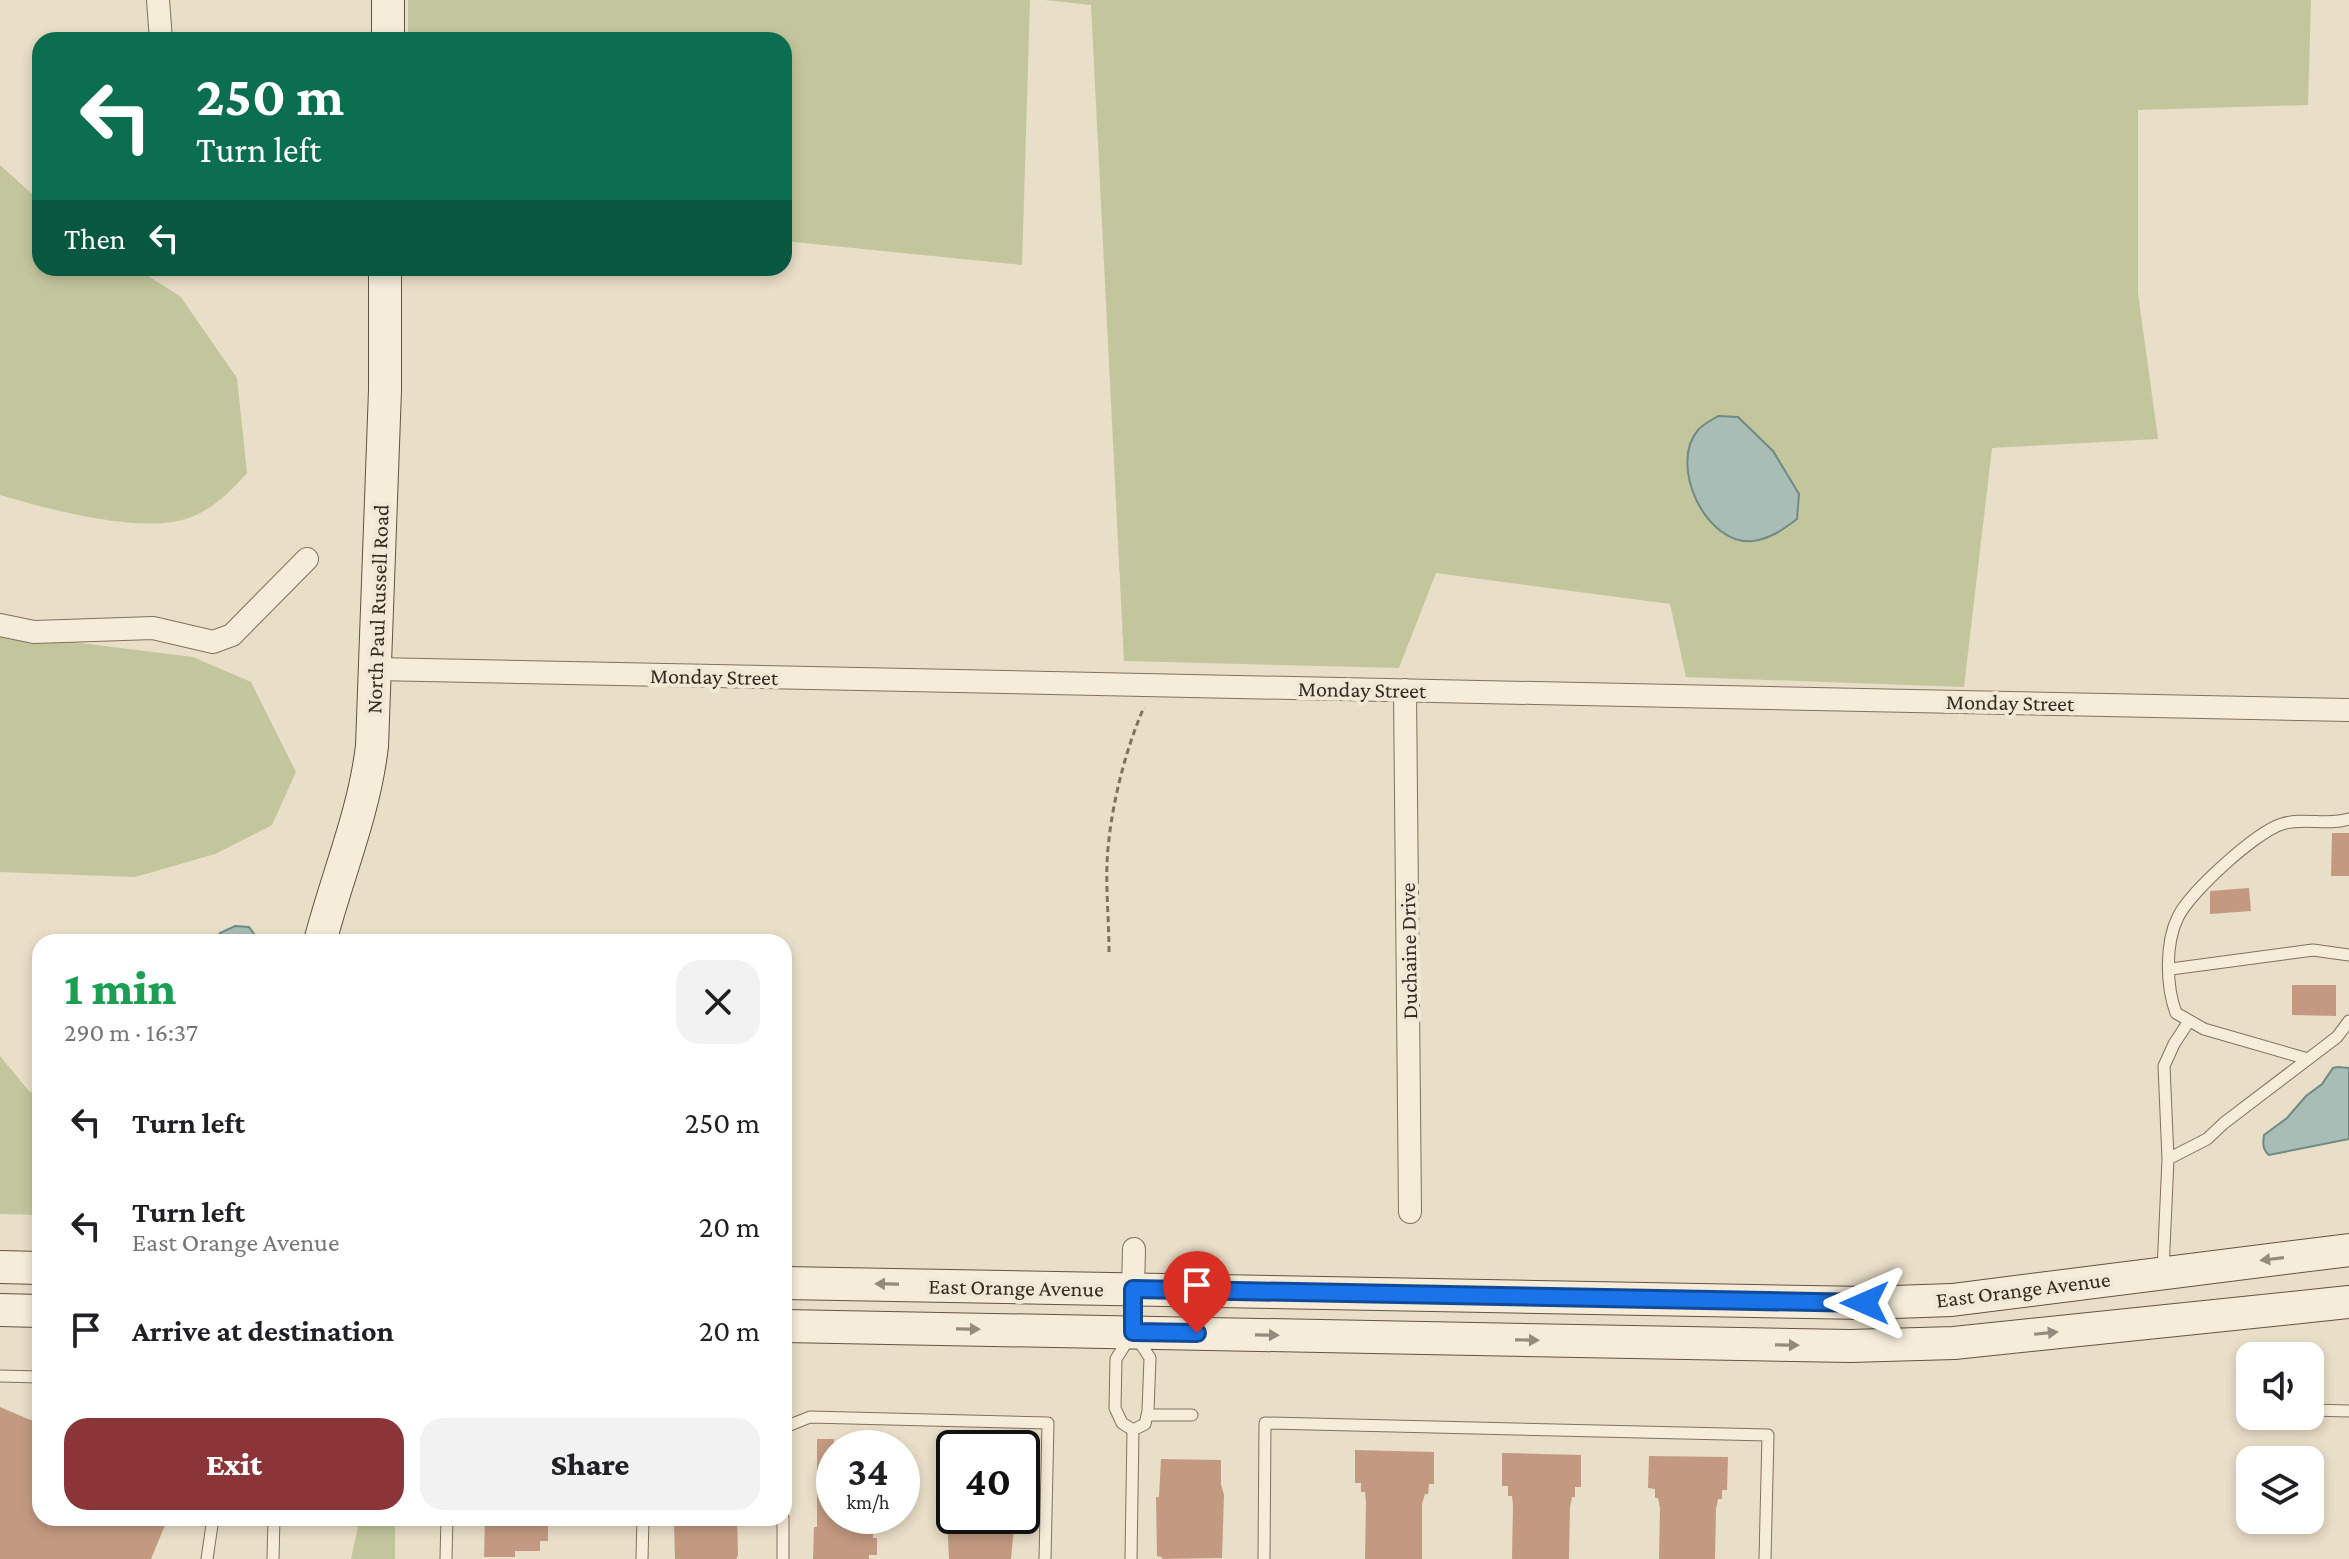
<!DOCTYPE html>
<meta charset="utf-8">
<style>
:root{--surface:#fff;--page:#f2f2f2;--text:#202124;--muted:#757577;--accent:#8b3539}
body{margin:0;font-family:"Crimson Pro",serif;background:var(--page);color:var(--text);height:100vh;display:flex;flex-direction:column;font-size:30px;white-space:nowrap}
*{box-sizing:border-box;margin:0}
p{font-size:26px;color:var(--muted)}
.icon{flex:none;width:44px;height:44px;fill:none;stroke:currentColor;stroke-width:2;stroke-linecap:round;stroke-linejoin:round}
.map{position:relative;flex:1;overflow:hidden}
.sheet{position:absolute;left:32px;top:934px;width:760px;height:592px;display:flex;flex-direction:column;background:var(--surface);border-radius:24px;box-shadow:0 4px 12px #0003}
.sheet>*{flex:none}
.hud{position:absolute;left:32px;top:32px;width:760px;height:244px;border-radius:24px;box-shadow:0 4px 12px #0003;background:#0b6e4f;color:#fff;overflow:hidden}
.fabs{position:absolute;left:2236px;top:1342px;display:grid;gap:16px}
.fabs a{display:grid;place-items:center;width:88px;height:88px;border-radius:16px;background:var(--surface);box-shadow:0 4px 12px #0003;font-size:40px}
.speed{position:absolute;left:816px;top:1430px;display:flex;gap:16px;font-size:40px;font-weight:700;text-align:center}
.speed>*{display:grid;place-content:center;width:104px;height:104px;border-radius:50%;background:var(--surface);box-shadow:0 4px 12px #0003;line-height:1}
.speed small{font-size:20px;font-weight:400}
.speed .limit{border:4px solid #111;border-radius:12px;background:#fff;color:#111}
.pin{position:absolute;display:grid;place-items:center;width:68px;height:68px;color:#fff;margin:-82px -34px;border-radius:50% 50% 50% 0;rotate:-45deg;box-shadow:0 0 8px #0007}
.pin .icon{rotate:45deg}
.me{position:absolute;width:88px;margin:-44px;rotate:270deg;stroke-linejoin:round;filter:drop-shadow(0 0 6px #0008)}
.turn{display:flex;align-items:center;gap:28px;height:168px;padding:0 32px;font-size:36px}
.turn .icon{width:104px;height:104px;stroke-width:2.5}
.turn b{display:block;font-size:56px;line-height:68px}
.then{display:flex;align-items:center;height:76px;padding:0 32px;background:#0003;gap:16px;font-size:30px}
.round{display:grid;place-items:center;flex:none;width:84px;height:84px;border-radius:24px;background:var(--page)}
.summary{display:flex;align-items:center;justify-content:space-between;height:136px;padding:0 32px}
h1{font-size:48px;font-weight:800;line-height:60px;color:#1e9e55}
.action{display:flex;gap:16px;margin-top:auto;padding:16px 32px}
.action a{flex:1;height:92px;border-radius:24px;background:var(--accent);color:#fff;font-size:32px;font-weight:800;line-height:92px;text-align:center}
.action a+a{background:var(--page);color:var(--text)}
ul{padding:0;list-style:none}
li{display:flex;align-items:center;gap:24px;height:104px;padding:0 32px}
li div{flex:1}
li b{display:block;font-size:30px}
li em{font-style:normal}
.map>svg:first-child{display:block}
.green{fill:#c3c69c}
.water{fill:#a8bdb6;stroke:#6f8b83;stroke-width:2}
.building{fill:#c39a81}
.lines{fill:none;stroke-linecap:round;stroke-linejoin:round}
.lane-casing{stroke:#83705f;stroke-width:13}
.street-casing{stroke:#83705f;stroke-width:24}
.secondary-casing{stroke:#655242;stroke-width:34}
.path{stroke:#83705f;stroke-width:3;stroke-dasharray:6 4;stroke-linecap:butt}
.lane{stroke:#f5ecd9;stroke-width:11}
.street{stroke:#f5ecd9;stroke-width:22}
.secondary{stroke:#f5ecd9;stroke-width:32}
.oneway{fill:#958b7c}
.route-casing{stroke:#114b97;stroke-width:20}
.route{stroke:#1a73e8;stroke-width:14}
.labels{text-anchor:middle;stroke-width:8;stroke-linejoin:round;paint-order:stroke}
.street-label{font-size:22px;fill:#352a20;stroke:#f1e8d6}
</style>
<div class="map">
<svg width="2349" height="1559" viewBox="0 0 2349 1559">
<rect width="100%" height="100%" fill="#e9dec7"/>
<path class="green" d="M408 0H1030L1022 265 784 241V40H408Z
M1045 0H2311L2308 105 2138 110V293L2158 439 1992 448 1964 687 1686 677 1670 604 1436 573 1399 668 1124 661 1091 5Z
M0 165 40 201V268H135L180 296 237 378 247 473C230 492 213 509 189 518 141 535 48 509 0 495Z
M0 633 193 657 251 682 296 772 272 825 215 854 135 877 0 872Z
M0 1056 29 1091 40 1098V1215L0 1214Z
M360 1518H395V1559H351Z"/>
<path class="water" d="M1718 416 1738 417 1773 451 1799 494 1797 519C1784 529 1770 539 1753 541 1706 546 1668 465 1698 430 1703 424 1712 420 1718 416Z
M235 926 249 927 257 938 256 942H212L220 933Z
M2338 1067 2349 1068V1139L2269 1155C2262 1149 2263 1143 2264 1135L2287 1118 2306 1096 2322 1084 2333 1068Z"/>
<path class="building" d="M2332 833H2349V876H2331Z
M2249 888 2251 911 2210 914V891Z
M2292 985H2336V1016L2292 1015Z
M0 1407 40 1424V1518H168L151 1559H0Z
M817 1439H834V1516H873V1538H877V1555H869V1559H813L814 1527H817Z
M1355 1450 1434 1452V1484H1429L1428 1494H1425L1422 1504V1559H1365L1366 1502 1365 1492H1361V1483H1355Z
M1502 1453 1581 1455V1487H1575V1497H1572L1570 1507 1569 1559H1512L1513 1505 1512 1496H1508V1486H1502Z
M1649 1456 1728 1457 1727 1490H1722V1499H1718L1716 1509 1715 1559H1659L1660 1508 1658 1498H1655V1489L1648 1488Z
M1161 1459 1221 1460V1484L1224 1495 1222 1558 1162 1559V1557L1157 1556 1156 1497H1159Z
M947 1516H1015L1011 1559H949Z
M485 1518H544V1524H548V1541H540V1551H515V1557H484Z
M676 1518H737L738 1556 736 1559H675L674 1522H676Z"/>
<g class="lines">
<g class="lane-casing">
<path id="lane" d="M2171 969 2313 950 2349 955
M2189 1021 2174 1044 2164 1066 2168 1159 2207 1139 2224 1123 2337 1037 2349 1021
M2308 1059 2204 1029 2176 1013C2166 986 2165 943 2178 917 2190 892 2256 832 2282 824 2304 817 2327 826 2349 819
M2163 1270 2168 1159
M1133 1332 1150 1358 1148 1411 1145 1424 1133 1430 1122 1423 1115 1408 1116 1359Z
M0 1376 40 1377
M2312 1410 2349 1411
M1147 1415H1192
M784 1477 785 1427 810 1417 1048 1423 1045 1559
M207 1559 213 1518
M273 1559 274 1518
M446 1559 447 1518
M642 1559 643 1518
M783 1559V1518
M1131 1559 1133 1430
M1264 1559 1265 1423 1768 1435 1765 1559"/>
</g>
<g class="street-casing">
<path id="street" d="M158 0 161 40
M0 625 34 632 153 628 213 642 232 635 307 559
M375 669 2349 710
M1405 690 1410 1212
M1133 1289 1134 1249"/>
</g>
<g class="secondary-casing">
<path id="secondary" d="M388 40V0
M320 942C337 876 364 814 372 746L385 390V268
M0 1267 40 1268
M784 1283 1865 1303 1952 1300 2349 1250
M0 1310 40 1311
M784 1326 1850 1346 1954 1343 2349 1302"/>
</g>
<path class="path" d="M1109 952C1109 923 1106 893 1107 864 1109 814 1124 753 1144 707"/>
<use href="#lane" class="lane"/>
<use href="#street" class="street"/>
<use href="#secondary" class="secondary"/>
</g>
<defs><path id="oneway-solid" d="M-6-.8H1V-3.2L6.5 0L1 3.2V.8H-6Z" transform="scale(2)"/></defs>
<g class="oneway">
<use href="#oneway-solid" transform="translate(2272 1259) rotate(173)"/>
<use href="#oneway-solid" transform="translate(887 1284) rotate(-179)"/>
<use href="#oneway-solid" transform="translate(968 1329) rotate(1)"/>
<use href="#oneway-solid" transform="translate(2046 1333) rotate(-6)"/>
<use href="#oneway-solid" transform="translate(1267 1335) rotate(1)"/>
<use href="#oneway-solid" transform="translate(1527 1340) rotate(1)"/>
<use href="#oneway-solid" transform="translate(1787 1345) rotate(1)"/>
</g>
<g class="lines">
<g class="route-casing">
<path id="route" d="M1197 1333 1133 1332V1289L1865 1303"/>
</g>
<use href="#route" class="route"/>
</g>
<g class="labels">
<g class="street-label">
<text transform="translate(377 609) rotate(-88)" y="8">North Paul Russell Road</text>
<text transform="translate(714 676) rotate(1)" y="8">Monday Street</text>
<text transform="translate(1362 689) rotate(1)" y="8">Monday Street</text>
<text transform="translate(2010 702) rotate(1)" y="8">Monday Street</text>
<text transform="translate(1408 951) rotate(-91)" y="8">Duchaine Drive</text>
<text transform="translate(1016 1287) rotate(1)" y="8">East Orange Avenue</text>
<text transform="translate(2023 1289) rotate(-7)" y="8">East Orange Avenue</text>
</g>
</g>
</svg>
<div class="fabs">
<a><svg class="icon" aria-label="sound" viewBox="0 0 24 24"><path d="M4 9h4l5-4v14l-5-4H4zM17 9q2 3 0 6"/></svg></a>
<a><svg class="icon" aria-label="layers" viewBox="0 0 24 24"><path d="M12 4l9 5-9 5-9-5zM3 14l9 5 9-5"/></svg></a>
</div>
<div class="speed"><div>34<small>km/h</small></div><div class="limit">40</div></div>
<div class="pin" style="left:1197px;top:1333px;background:#d93025"><svg class="icon" aria-label="arrive" viewBox="0 0 24 24"><path d="M6 21V4h12l-3 4 3 4H6"/></svg></div>
<svg class="me" style="left:1865px;top:1303px" viewBox="-20 -20 40 40"><path d="M0-17L14 15 0 8-14 15z" fill="#1a73e8" stroke="#fff" stroke-width="4"/></svg>
<div class="hud">
<div class="turn"><svg class="icon" aria-label="left" viewBox="0 0 24 24"><path d="M17 20v-9H6M10 6l-5 5 5 5"/></svg><div><b>250 m</b>Turn left</div></div>
<div class="then">Then<svg class="icon" aria-label="left" viewBox="0 0 24 24"><path d="M17 20v-9H6M10 6l-5 5 5 5"/></svg></div>
</div>
<section class="sheet">
<div class="summary"><div><h1>1 min</h1><p>290 m · 16:37</p></div><a class="round"><svg class="icon" aria-label="close" viewBox="0 0 24 24"><path d="M6 6l12 12M18 6L6 18"/></svg></a></div>
<ul>
<li><svg class="icon" aria-label="left" viewBox="0 0 24 24"><path d="M17 20v-9H6M10 6l-5 5 5 5"/></svg><div><b>Turn left</b></div><em>250 m</em></li>
<li><svg class="icon" aria-label="left" viewBox="0 0 24 24"><path d="M17 20v-9H6M10 6l-5 5 5 5"/></svg><div><b>Turn left</b><p>East Orange Avenue</p></div><em>20 m</em></li>
<li><svg class="icon" aria-label="arrive" viewBox="0 0 24 24"><path d="M6 21V4h12l-3 4 3 4H6"/></svg><div><b>Arrive at destination</b></div><em>20 m</em></li>
</ul>
<div class="action"><a>Exit</a><a>Share</a></div>
</section>
</div>
